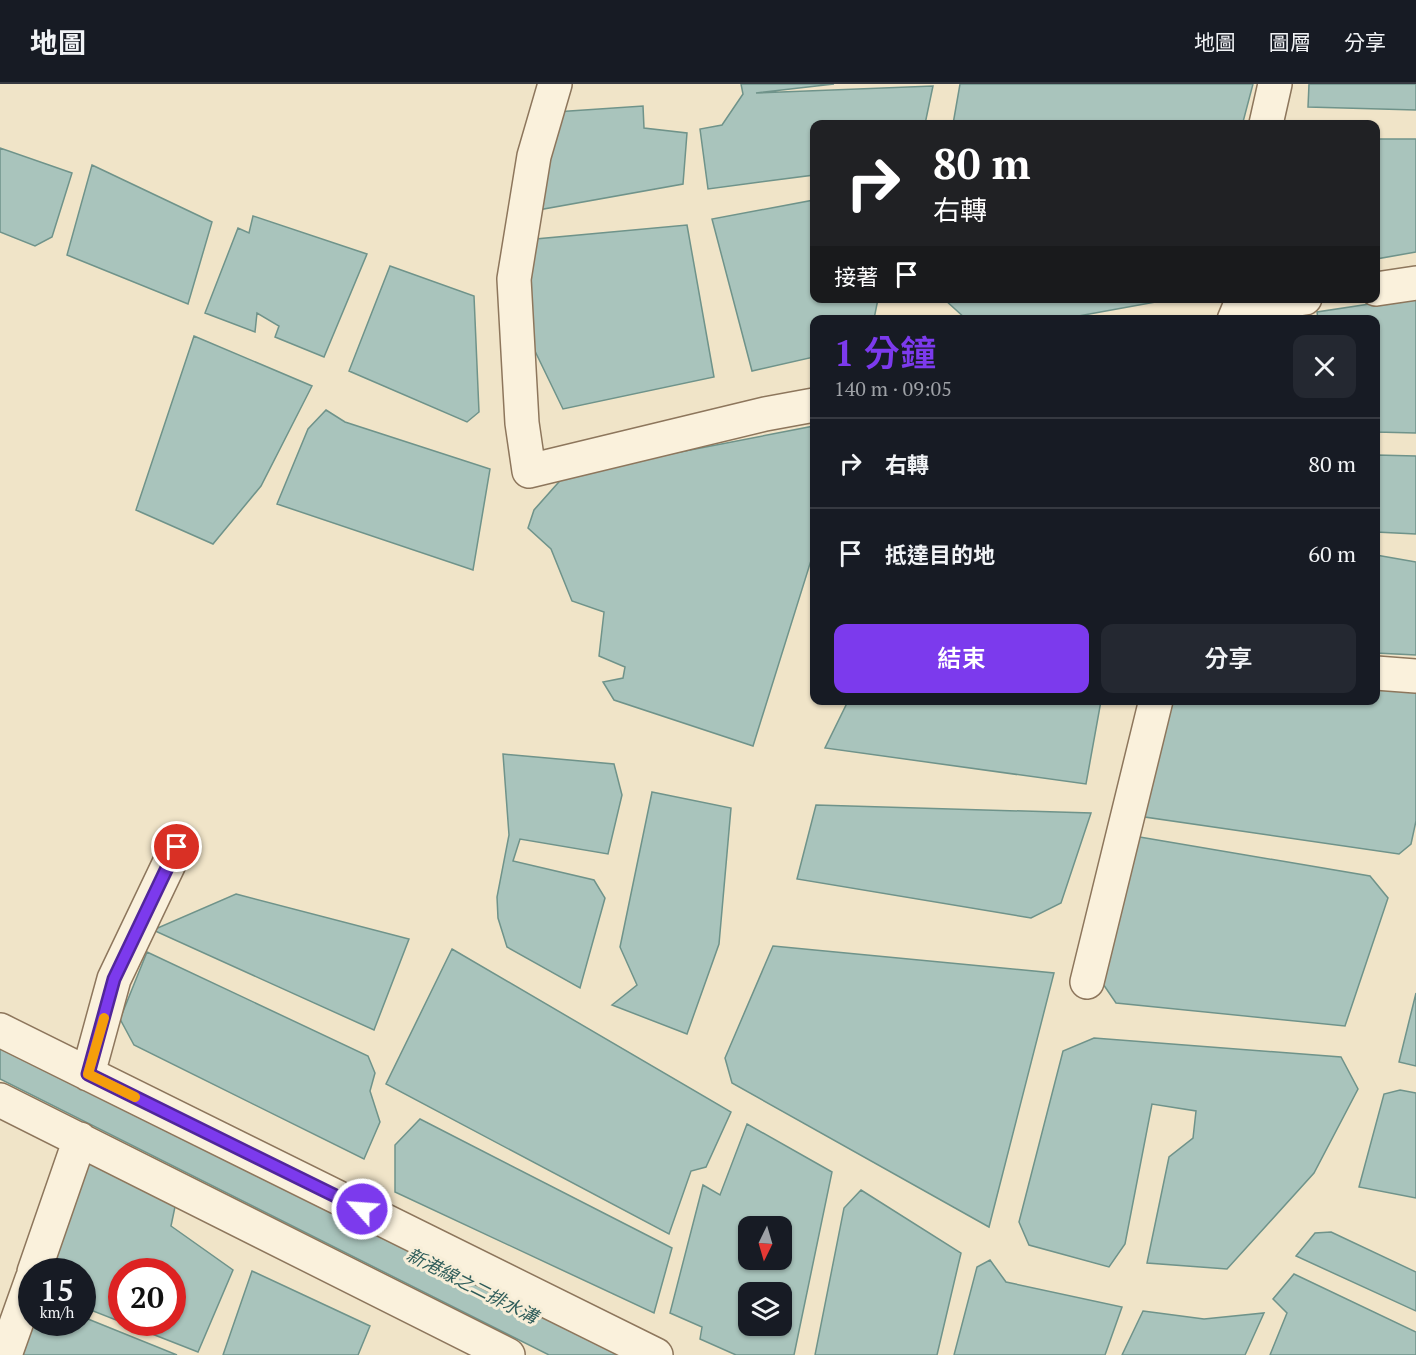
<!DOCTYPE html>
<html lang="zh-TW">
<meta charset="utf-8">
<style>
:root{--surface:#171b24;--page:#242831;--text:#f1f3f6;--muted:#9ea1a6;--line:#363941;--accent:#7c3aed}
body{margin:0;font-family:"PT Serif","Noto Sans TC",serif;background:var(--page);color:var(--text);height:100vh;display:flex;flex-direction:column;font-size:22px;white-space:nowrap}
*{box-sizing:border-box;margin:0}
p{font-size:20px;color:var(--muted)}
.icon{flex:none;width:33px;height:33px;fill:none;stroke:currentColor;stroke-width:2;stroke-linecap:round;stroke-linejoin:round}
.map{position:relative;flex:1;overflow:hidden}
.side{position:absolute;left:810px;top:231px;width:570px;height:390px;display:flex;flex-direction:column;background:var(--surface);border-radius:12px;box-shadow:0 2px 4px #0004}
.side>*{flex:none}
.guide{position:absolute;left:810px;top:36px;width:570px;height:183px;border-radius:12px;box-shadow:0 2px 4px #0004;background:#202124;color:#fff;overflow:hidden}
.needle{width:39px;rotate:185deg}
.controls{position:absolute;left:738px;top:1132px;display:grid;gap:12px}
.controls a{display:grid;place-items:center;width:54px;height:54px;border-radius:12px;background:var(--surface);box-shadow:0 2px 4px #0004;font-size:30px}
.speed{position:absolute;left:18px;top:1174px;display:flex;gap:12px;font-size:30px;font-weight:700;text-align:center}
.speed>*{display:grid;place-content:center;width:78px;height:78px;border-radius:50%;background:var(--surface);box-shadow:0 2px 4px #0004;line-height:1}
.speed small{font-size:15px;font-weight:400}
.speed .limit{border:9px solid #d22;background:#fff;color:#111}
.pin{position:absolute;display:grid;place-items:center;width:51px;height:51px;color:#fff;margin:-26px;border:3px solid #fff;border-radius:50%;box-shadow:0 2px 6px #0007}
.me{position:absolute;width:66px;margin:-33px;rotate:296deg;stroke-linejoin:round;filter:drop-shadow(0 0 4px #0008)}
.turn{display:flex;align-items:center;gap:21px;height:126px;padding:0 24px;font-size:27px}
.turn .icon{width:78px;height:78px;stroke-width:2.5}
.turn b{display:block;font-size:42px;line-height:51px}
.then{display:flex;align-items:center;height:57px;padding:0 24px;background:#0003;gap:12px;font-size:22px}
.round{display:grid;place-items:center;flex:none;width:63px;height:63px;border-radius:12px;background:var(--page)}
.summary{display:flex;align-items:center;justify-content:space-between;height:102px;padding:0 24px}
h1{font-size:36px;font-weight:600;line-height:45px;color:var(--accent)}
.primary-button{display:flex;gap:12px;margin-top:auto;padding:12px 24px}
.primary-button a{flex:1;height:69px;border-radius:12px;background:var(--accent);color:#fff;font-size:24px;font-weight:600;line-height:69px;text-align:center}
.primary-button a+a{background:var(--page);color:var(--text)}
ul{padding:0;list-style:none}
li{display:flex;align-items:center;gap:18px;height:90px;padding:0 24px;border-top:2px solid var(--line)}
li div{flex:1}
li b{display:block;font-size:22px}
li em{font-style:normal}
header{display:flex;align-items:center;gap:36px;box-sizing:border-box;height:84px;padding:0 30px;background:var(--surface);border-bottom:2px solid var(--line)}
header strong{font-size:28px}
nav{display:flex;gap:33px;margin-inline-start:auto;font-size:21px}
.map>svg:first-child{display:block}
.water{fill:#a9c4bc;stroke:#6f938a;stroke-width:1.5;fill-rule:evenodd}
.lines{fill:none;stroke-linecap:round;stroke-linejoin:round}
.minor-casing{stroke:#8d765c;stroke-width:36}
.minor{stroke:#faf1dc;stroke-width:33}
.route-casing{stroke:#51269a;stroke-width:15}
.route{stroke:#7c3aed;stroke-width:10}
.slow{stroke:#f59e0b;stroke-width:10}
.labels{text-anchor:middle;stroke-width:6;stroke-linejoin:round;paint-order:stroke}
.water-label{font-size:18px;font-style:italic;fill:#2f5d5a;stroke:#f7eed8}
</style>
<header>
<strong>地圖</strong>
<nav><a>地圖</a><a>圖層</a><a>分享</a></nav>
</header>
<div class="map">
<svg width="1416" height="1271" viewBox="0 0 1416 1271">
<rect width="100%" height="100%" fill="#f0e4c8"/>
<path class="water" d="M741 0H834L756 9 933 2 925 40H814V91L708 105 700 45 722 41 743 10Z
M960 0H1253L1243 38 1238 40H953Z
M1309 0H1416V26L1308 23Z
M643 22 644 44 687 49 683 100 538 126 555 28Z
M1376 55H1416V168L1376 175Z
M0 64 72 89 52 153 35 162 0 148Z
M92 81 212 138 188 220 67 171Z
M814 116V214L878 215 874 235 814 236V273L752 287 712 135Z
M253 132 367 170 324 273 275 253 279 242 257 229 255 248 205 229 238 144 249 149Z
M687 141 714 293 563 325 533 263 514 157Z
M390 182 474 212 479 328 467 338 349 287Z
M1416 213V349L1376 348V236L1318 235 1317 228Z
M944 215H1172L1062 235H966Z
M194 252 312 302 261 402 213 460 136 426Z
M326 326 345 338 490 385 473 486 277 420 308 345Z
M814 342V467L753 662 614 616 603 598 623 594 625 583 599 572 604 528 572 517 551 465 528 444 534 426 566 390Z
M1376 371 1416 372V450L1376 448Z
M1376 471 1416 478V571L1376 569Z
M1376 598 1416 602V737L1411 760 1399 770 1138 732 1164 617 1376 616Z
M848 617V616L1101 617 1086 700 825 664Z
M503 670 614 680 622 711 608 770 520 755 513 777 594 796 605 814 580 904 507 863 498 834 497 813 509 751Z
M652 708 731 724 719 860 687 950 612 921 637 901 620 863Z
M816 721 1091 729 1061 819 1031 834 797 795Z
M1122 750 1370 792 1388 814 1345 942 1116 919 1101 897Z
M236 810 409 855 374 946 153 846Z
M773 862 1054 889 989 1143 732 999 725 974Z
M452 865 731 1028 706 1083 691 1087 669 1150 386 1000Z
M147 868 368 972 375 989 370 1007 380 1038 364 1075 134 961 120 935Z
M1416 909V982L1399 978Z
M1094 954 1341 973 1358 1005 1314 1089 1227 1185 1147 1179 1169 1073 1193 1054 1196 1027 1152 1020 1125 1160 1109 1183 1029 1161 1019 1138 1063 967Z
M0 957 632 1271H549L0 995Z
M1400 1006 1416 1009V1114L1359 1103 1384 1010Z
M420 1035 672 1164 654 1229 395 1108V1061Z
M747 1040 832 1088 794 1271H736L700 1255 702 1243 670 1229 703 1101 720 1111ZM748 1143H782V1176H748ZM748 1209H782V1242H748Z
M84 1073 176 1118 171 1142 233 1186 198 1268 124 1239H172V1188H122L121 1238 83 1223 82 1188H37Z
M861 1106 961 1169 937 1271H815L844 1124Z
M1331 1148 1416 1188V1227L1296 1172 1315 1149Z
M990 1176 1006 1198 1122 1223 1105 1271H954L977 1183Z
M252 1187 370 1242 358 1271H223Z
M1294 1190 1416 1248V1271H1270L1287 1229 1273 1215Z
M1143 1227 1204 1235 1264 1229 1245 1271H1122Z
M83 1233 177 1271H5L32 1239H82Z"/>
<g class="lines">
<g class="minor-casing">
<path id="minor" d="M555 0 534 72 514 195 522 339 529 387 765 330 814 321
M1266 40 1275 0
M1376 205 1416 199
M1234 236 1239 224 1305 214
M1376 589 1416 592
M1087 898 1156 616
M0 946 656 1271
M88 990 114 895 177 763
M0 1016 508 1271
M34 1188 80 1055
M5 1271 32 1195"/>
</g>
<use href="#minor" class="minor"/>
</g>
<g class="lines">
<g class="route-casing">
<path id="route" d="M177 763 114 895 88 990 362 1125"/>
</g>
<use href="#route" class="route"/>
<path class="slow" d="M104 934 88 990 135 1013"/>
</g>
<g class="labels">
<g class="water-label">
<text transform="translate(472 1202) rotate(27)" y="6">新港線之二排水溝</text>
</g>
</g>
</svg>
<div class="controls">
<a><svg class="needle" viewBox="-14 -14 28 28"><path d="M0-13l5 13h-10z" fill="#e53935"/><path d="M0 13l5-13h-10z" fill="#9ea1a6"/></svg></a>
<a><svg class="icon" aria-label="layers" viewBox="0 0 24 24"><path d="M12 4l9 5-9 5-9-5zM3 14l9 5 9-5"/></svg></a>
</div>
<div class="speed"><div>15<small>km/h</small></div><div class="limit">20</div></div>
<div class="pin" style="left:177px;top:763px;background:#d93025"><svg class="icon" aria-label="arrive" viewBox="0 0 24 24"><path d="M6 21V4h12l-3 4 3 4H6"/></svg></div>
<svg class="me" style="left:362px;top:1125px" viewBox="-20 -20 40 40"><circle r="17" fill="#7c3aed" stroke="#fff" stroke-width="3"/><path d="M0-11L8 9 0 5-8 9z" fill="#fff"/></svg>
<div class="guide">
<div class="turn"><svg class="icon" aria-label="right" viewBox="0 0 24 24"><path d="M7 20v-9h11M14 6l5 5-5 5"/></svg><div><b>80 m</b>右轉</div></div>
<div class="then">接著<svg class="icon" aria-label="arrive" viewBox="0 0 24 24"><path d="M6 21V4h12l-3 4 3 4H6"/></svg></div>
</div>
<section class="side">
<div class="summary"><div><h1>1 分鐘</h1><p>140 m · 09:05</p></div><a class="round"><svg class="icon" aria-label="close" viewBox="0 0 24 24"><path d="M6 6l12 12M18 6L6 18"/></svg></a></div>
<ul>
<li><svg class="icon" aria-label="right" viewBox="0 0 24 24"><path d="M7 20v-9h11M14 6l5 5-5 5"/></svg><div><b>右轉</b></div><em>80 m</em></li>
<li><svg class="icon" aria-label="arrive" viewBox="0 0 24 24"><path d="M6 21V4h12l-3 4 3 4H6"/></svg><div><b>抵達目的地</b></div><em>60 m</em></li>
</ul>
<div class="primary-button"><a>結束</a><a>分享</a></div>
</section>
</div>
